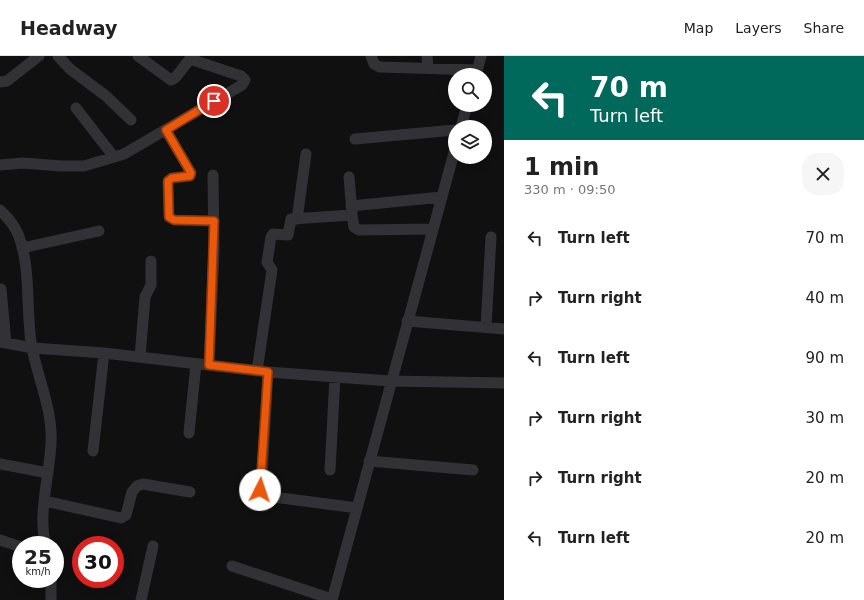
<!DOCTYPE html>
<meta charset="utf-8">
<style>
:root{--surface:#fff;--page:#f6f6f6;--text:#222;--muted:#767676;--line:#e0e0e0}
body{margin:0;font-family:"DejaVu Sans",sans-serif;background:var(--page);color:var(--text);height:100vh;display:flex;flex-direction:column;font-size:15px;white-space:nowrap}
*{box-sizing:border-box;margin:0}
p{font-size:13px;color:var(--muted)}
.icon{flex:none;width:22px;height:22px;fill:none;stroke:currentColor;stroke-width:2;stroke-linecap:round;stroke-linejoin:round}
.map{position:relative;flex:1;overflow:hidden}
.drawer{display:flex;flex-direction:column;background:var(--surface);width:360px}
.drawer>*{flex:none}
.guide{background:#00695c;color:#fff;overflow:hidden}
.tools{position:absolute;left:448px;top:12px;display:grid;gap:8px}
.tools a{display:grid;place-items:center;width:44px;height:44px;border-radius:50%;background:var(--surface);box-shadow:0 2px 10px #0003;font-size:20px}
.speed{position:absolute;left:12px;top:480px;display:flex;gap:8px;font-size:20px;font-weight:700;text-align:center}
.speed>*{display:grid;place-content:center;width:52px;height:52px;border-radius:50%;background:var(--surface);box-shadow:0 2px 10px #0003;line-height:1}
.speed small{font-size:10px;font-weight:400}
.speed .limit{border:6px solid #d22;background:#fff;color:#111}
.pin{position:absolute;display:grid;place-items:center;width:34px;height:34px;color:#fff;margin:-17px;border:2px solid #fff;border-radius:50%;box-shadow:0 1px 4px #0007}
.me{position:absolute;width:44px;margin:-22px;rotate:4deg;stroke-linejoin:round;filter:drop-shadow(0 0 3px #0008)}
.turn{display:flex;align-items:center;gap:14px;height:84px;padding:0 20px;font-size:18px}
.turn .icon{width:52px;height:52px;stroke-width:2.5}
.turn b{display:block;font-size:28px;line-height:34px}
.round{display:grid;place-items:center;flex:none;width:42px;height:42px;border-radius:16px;background:var(--page)}
.summary{display:flex;align-items:center;justify-content:space-between;height:68px;padding:0 20px}
h1{font-size:24px;font-weight:600;line-height:30px}
ul{padding:0;list-style:none}
li{display:flex;align-items:center;gap:12px;height:60px;padding:0 20px}
li div{flex:1}
li b{display:block;font-size:15px}
li em{font-style:normal}
header{display:flex;align-items:center;gap:24px;box-sizing:border-box;height:56px;padding:0 20px;background:var(--surface);border-bottom:1px solid var(--line)}
header strong{font-size:19px}
nav{display:flex;gap:22px;margin-inline-start:auto;font-size:14px}
main{display:flex;flex:1;min-height:0}
.map>svg:first-child{display:block}
.lines{fill:none;stroke-linecap:round;stroke-linejoin:round}
.street{stroke:#323236;stroke-width:11}
.route-casing{stroke:#983908;stroke-width:10}
.route{stroke:#ea580c;stroke-width:7}
</style>
<header>
<strong>Headway</strong>
<nav><a>Map</a><a>Layers</a><a>Share</a></nav>
</header>
<main>
<div class="map">
<svg width="504" height="544" viewBox="0 0 504 544">
<rect width="100%" height="100%" fill="#101011"/>
<g class="lines">
<path class="street" d="M58 0 70 13 106 40 131 64
M371 0 374 8 380 11 477 14
M427 0 428 12
M476 19 481 0
M0 26 7 25 39 0
M76 52 114 101
M461 71 467 49
M166 74 191 117 190 120 172 122 168 125 169 161 174 164 214 165
M355 83 455 74
M0 109 23 107 61 110H84L124 98 242 29 245 24 241 20 190 3 175 22 171 24 138 0
M349 121 352 156
M351 150 442 141
M0 154C7 161 14 168 18 178 31 210 26 252 31 286 36 319 53 352 51 387 50 417 37 461 46 489
M297 163 306 98
M22 192 99 175
M1 233 6 287
M407 265 504 273
M486 271 491 181
M0 286 33 292 104 297 268 316 390 325 504 327
M140 301 145 241 151 229V205
M209 309 214 195 213 119
M257 315 272 214 267 206 271 181 273 178 288 179 291 163 352 159 354 171 359 174 433 173
M268 316 261 437 266 440 357 452
M189 377 196 308
M93 395 104 297
M369 405 473 414
M0 408 48 417
M330 414 335 321
M45 445 121 462 126 459 132 436 137 430 143 428 190 436
M0 484 21 491
M232 510 332 543
M51 523V544
M141 544 153 490
M332 544 455 93"/>
</g>
<g class="lines">
<g class="route-casing">
<path id="route" d="M214 45 166 74 191 117 190 120 172 122 168 125 169 161 174 164 214 165 209 309 268 316 260 434"/>
</g>
<use href="#route" class="route"/>
</g>
</svg>
<div class="tools">
<a><svg class="icon" aria-label="search" viewBox="0 0 24 24"><circle cx="10" cy="10" r="6"/><path d="M15 15l6 6"/></svg></a>
<a><svg class="icon" aria-label="layers" viewBox="0 0 24 24"><path d="M12 4l9 5-9 5-9-5zM3 14l9 5 9-5"/></svg></a>
</div>
<div class="speed"><div>25<small>km/h</small></div><div class="limit">30</div></div>
<div class="pin" style="left:214px;top:45px;background:#d93025"><svg class="icon" aria-label="arrive" viewBox="0 0 24 24"><path d="M6 21V4h12l-3 4 3 4H6"/></svg></div>
<svg class="me" style="left:260px;top:434px" viewBox="-20 -20 40 40"><circle r="19" fill="#fff"/><path d="M0-13L10 11 0 6-10 11z" fill="#ea580c"/></svg>
</div>
<section class="drawer">
<div class="guide">
<div class="turn"><svg class="icon" aria-label="left" viewBox="0 0 24 24"><path d="M17 20v-9H6M10 6l-5 5 5 5"/></svg><div><b>70 m</b>Turn left</div></div>
</div>
<div class="summary"><div><h1>1 min</h1><p>330 m · 09:50</p></div><a class="round"><svg class="icon" aria-label="close" viewBox="0 0 24 24"><path d="M6 6l12 12M18 6L6 18"/></svg></a></div>
<ul>
<li><svg class="icon" aria-label="left" viewBox="0 0 24 24"><path d="M17 20v-9H6M10 6l-5 5 5 5"/></svg><div><b>Turn left</b></div><em>70 m</em></li>
<li><svg class="icon" aria-label="right" viewBox="0 0 24 24"><path d="M7 20v-9h11M14 6l5 5-5 5"/></svg><div><b>Turn right</b></div><em>40 m</em></li>
<li><svg class="icon" aria-label="left" viewBox="0 0 24 24"><path d="M17 20v-9H6M10 6l-5 5 5 5"/></svg><div><b>Turn left</b></div><em>90 m</em></li>
<li><svg class="icon" aria-label="right" viewBox="0 0 24 24"><path d="M7 20v-9h11M14 6l5 5-5 5"/></svg><div><b>Turn right</b></div><em>30 m</em></li>
<li><svg class="icon" aria-label="right" viewBox="0 0 24 24"><path d="M7 20v-9h11M14 6l5 5-5 5"/></svg><div><b>Turn right</b></div><em>20 m</em></li>
<li><svg class="icon" aria-label="left" viewBox="0 0 24 24"><path d="M17 20v-9H6M10 6l-5 5 5 5"/></svg><div><b>Turn left</b></div><em>20 m</em></li>
</ul>
</section>
</main>
